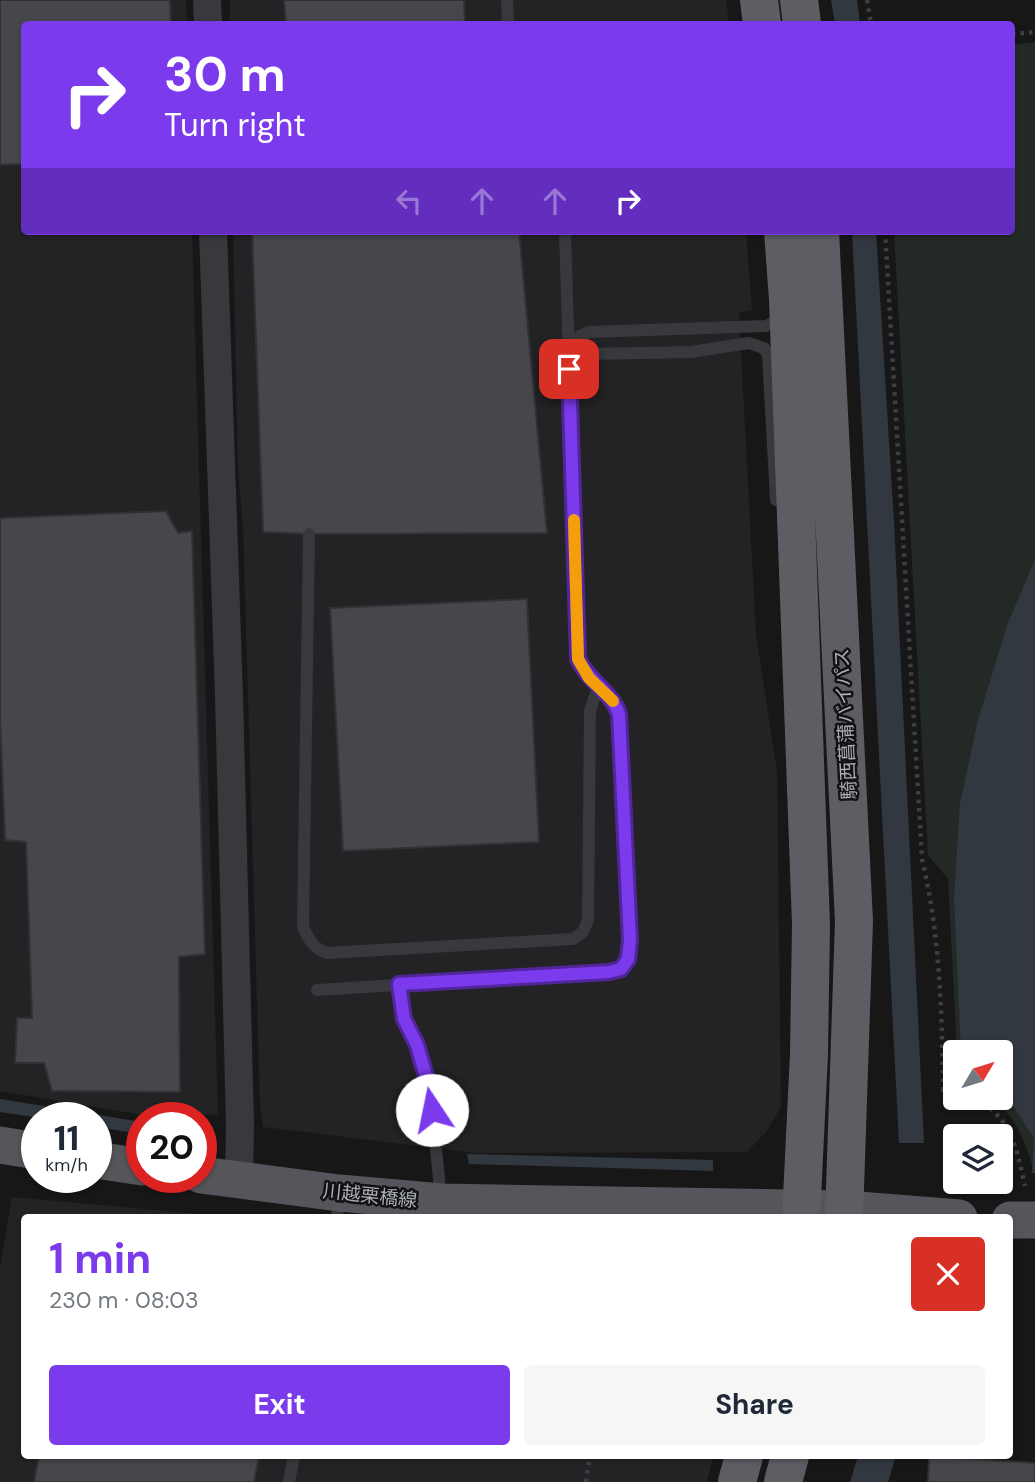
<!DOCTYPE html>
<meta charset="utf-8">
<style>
:root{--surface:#fff;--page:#f6f6f7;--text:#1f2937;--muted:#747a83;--accent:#7c3aed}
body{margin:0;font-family:"DM Sans","Noto Sans JP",sans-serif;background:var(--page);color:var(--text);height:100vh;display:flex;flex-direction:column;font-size:26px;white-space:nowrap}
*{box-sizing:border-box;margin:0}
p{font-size:23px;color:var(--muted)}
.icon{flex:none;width:38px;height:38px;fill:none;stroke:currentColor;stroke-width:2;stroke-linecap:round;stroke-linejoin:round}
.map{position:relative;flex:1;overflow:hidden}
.drawer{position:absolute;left:21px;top:1214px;width:992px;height:245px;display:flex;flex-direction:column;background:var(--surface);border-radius:7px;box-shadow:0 2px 5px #0004}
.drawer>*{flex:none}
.top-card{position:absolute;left:21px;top:21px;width:994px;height:214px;border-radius:7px;box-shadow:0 2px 5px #0004;background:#7c3aed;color:#fff;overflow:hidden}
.needle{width:46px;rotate:52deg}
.buttons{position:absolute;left:943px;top:1040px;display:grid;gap:14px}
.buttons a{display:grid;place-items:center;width:70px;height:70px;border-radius:7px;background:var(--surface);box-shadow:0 2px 5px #0004;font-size:35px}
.speed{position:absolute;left:21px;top:1102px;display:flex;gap:14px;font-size:35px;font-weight:700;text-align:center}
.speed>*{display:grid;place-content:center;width:91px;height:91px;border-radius:50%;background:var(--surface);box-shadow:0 2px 5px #0004;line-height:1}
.speed small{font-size:18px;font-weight:400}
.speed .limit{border:10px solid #d22;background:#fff;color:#111}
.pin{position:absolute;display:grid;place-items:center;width:60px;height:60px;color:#fff;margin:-30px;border-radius:14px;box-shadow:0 4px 10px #0006}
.me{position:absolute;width:77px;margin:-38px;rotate:349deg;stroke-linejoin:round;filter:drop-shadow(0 0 5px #0008)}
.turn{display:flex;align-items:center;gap:24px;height:147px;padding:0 28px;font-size:32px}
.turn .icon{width:91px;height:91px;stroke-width:2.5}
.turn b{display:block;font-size:49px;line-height:60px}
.lanes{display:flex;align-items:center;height:66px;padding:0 28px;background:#0003;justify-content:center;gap:35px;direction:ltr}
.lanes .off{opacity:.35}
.round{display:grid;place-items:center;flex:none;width:74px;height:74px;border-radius:7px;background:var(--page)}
.overview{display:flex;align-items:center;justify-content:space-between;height:119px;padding:0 28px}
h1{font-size:42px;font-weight:700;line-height:52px;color:var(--accent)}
.cta{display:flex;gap:14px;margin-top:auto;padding:14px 28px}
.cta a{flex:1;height:80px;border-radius:7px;background:var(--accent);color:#fff;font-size:28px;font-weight:700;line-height:80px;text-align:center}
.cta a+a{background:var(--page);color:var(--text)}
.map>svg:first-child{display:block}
.built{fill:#232325}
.green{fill:#232a25}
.water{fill:#323840}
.building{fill:#46474b;stroke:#313134;stroke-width:2}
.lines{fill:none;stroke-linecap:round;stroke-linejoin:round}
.path{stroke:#3e3f44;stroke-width:4.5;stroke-dasharray:3.5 5;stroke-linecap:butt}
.service{stroke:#38393d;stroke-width:12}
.tertiary{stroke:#38393d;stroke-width:28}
.primary{stroke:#55555b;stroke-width:37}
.trunk{stroke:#5d5e64;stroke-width:38}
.route-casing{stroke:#51269a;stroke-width:18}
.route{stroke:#7c3aed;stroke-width:12}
.slow{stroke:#f59e0b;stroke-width:12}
.labels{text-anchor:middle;stroke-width:5;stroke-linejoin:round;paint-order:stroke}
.street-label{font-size:19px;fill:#aaadb7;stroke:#121213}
</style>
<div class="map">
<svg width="1035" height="1482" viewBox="0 0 1035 1482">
<rect width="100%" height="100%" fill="#171718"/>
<path class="built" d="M0 0H186L187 24H24V231H192L218 1114 160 1118 0 1091Z
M230 0H726L729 24H230Z
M233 231H746L752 310 739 313 756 635 777 771 781 1107 766 1132 747 1152 476 1153 263 1127 260 1105 243 527 238 471Z
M12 1197 244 1218H24V1456H713L707 1482H0V1267Z"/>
<path class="green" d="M1035 42V1174C1024 1139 1019 1124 994 1097H1001V1052H957L948 879 928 855 894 231H1012V45Z"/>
<path class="water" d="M831 0H857L860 24H835Z
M852 231H876L894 522 924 1143H899Z
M1035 560V1173H1032L1034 1138 1013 1106 1001 1093V1052H961L954 896 960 804 978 720 1008 623Z
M0 1099 142 1122V1134L96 1127V1118H40L0 1112Z
M467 1154 713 1160V1171L469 1164Z
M858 1456H896L888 1482H850Z"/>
<path class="building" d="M0 0H170L171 24H24V164L0 165Z
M284 0H464L465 24H286Z
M252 231H519L547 533 309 534 263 532Z
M166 511 178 533 192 531 205 954 179 957 180 1092 52 1091 44 1063H15L17 1018H32L26 842 5 840 0 719V518Z
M527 599 539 842 343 851 330 608Z
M39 1456H259L254 1482H34Z
M929 1456 1035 1463V1482H928Z"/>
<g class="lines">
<path class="path" d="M867 0 871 24
M1012 34 1035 32
M885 231 922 859C940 935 942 1012 943 1090L956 1094
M967 1097C1010 1110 1016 1146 1025 1186
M586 1482 590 1456"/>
<path class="service" d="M507 0 508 24
M568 342 589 354 691 352 749 343 764 348 768 355 776 500
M568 342 589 332 766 326 776 321 781 314
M309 534 303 927C309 940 313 948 327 953L573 939 583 932 588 920 590 711 598 686
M399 984 404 1019 417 1045 430 1090 441 1198
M317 990 609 972 621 969 628 959 630 940 619 714C612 692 588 681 578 659L565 231
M337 1218 339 1197
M289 1482 294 1456"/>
<path class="tertiary" d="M207 0 208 24
M213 231 229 696 240 1124 239 1181"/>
<path class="primary" d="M0 1145 37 1151
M96 1160 142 1167
M201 1175 339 1193 442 1202 846 1209 959 1218
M1010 1220H1035"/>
<path class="trunk" d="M759 0 762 24
M799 0 802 24
M783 231 788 299 811 924 809 1054 801 1218
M820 231 854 921 844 1218
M737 1482 744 1456
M783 1482 790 1456"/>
</g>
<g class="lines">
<g class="route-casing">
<path id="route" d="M432 1110 430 1090 417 1045 404 1019 399 984 609 972 621 969 628 959 630 940 619 714C612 692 588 681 578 659L569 369"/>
</g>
<use href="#route" class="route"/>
<path class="slow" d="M574 520 578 659 589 678 613 701"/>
</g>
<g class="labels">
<g class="street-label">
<text transform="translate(845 724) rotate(-93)" y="7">騎西菖蒲バイパス</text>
<text transform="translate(370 1195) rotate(6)" y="7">川越栗橋線</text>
</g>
</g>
</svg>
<div class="buttons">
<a><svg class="needle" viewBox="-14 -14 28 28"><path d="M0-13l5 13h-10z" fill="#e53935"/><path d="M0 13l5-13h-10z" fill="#747a83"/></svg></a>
<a><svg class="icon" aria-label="layers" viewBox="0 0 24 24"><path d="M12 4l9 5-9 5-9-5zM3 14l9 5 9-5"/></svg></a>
</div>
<div class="speed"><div>11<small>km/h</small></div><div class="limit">20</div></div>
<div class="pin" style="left:569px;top:369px;background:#d93025"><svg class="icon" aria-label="arrive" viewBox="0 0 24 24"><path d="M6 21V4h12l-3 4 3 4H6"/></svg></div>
<svg class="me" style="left:432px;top:1110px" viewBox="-20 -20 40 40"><circle r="19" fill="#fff"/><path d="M0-13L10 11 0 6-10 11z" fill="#7c3aed"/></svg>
<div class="top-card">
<div class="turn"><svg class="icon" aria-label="right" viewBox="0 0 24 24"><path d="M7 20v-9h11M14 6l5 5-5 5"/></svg><div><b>30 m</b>Turn right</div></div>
<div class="lanes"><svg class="icon off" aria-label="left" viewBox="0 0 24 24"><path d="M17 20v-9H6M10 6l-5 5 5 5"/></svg><svg class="icon off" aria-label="ahead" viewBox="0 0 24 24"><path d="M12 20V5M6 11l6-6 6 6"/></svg><svg class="icon off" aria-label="ahead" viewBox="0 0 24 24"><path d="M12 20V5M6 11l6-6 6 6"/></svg><svg class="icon" aria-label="right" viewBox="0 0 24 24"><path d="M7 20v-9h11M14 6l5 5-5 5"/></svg></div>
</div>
<section class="drawer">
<div class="overview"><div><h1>1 min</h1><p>230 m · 08:03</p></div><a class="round" style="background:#d93025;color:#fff"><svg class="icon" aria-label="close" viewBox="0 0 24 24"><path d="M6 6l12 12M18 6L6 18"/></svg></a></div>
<div class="cta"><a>Exit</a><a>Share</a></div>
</section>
</div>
